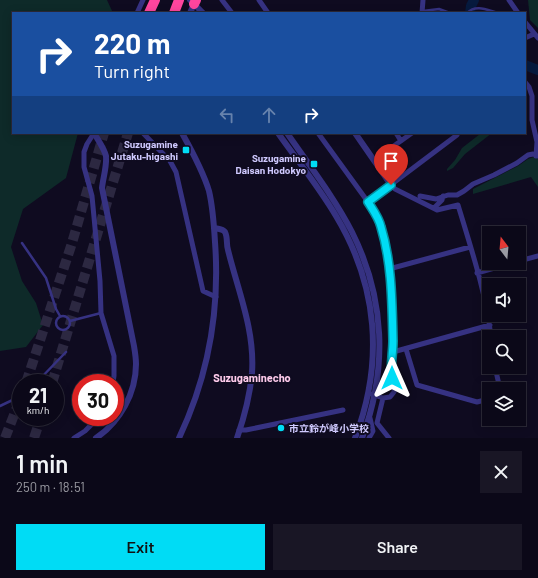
<!DOCTYPE html>
<meta charset="utf-8">
<style>
:root{--surface:#0b0818;--page:#191625;--text:#f1f3f6;--muted:#9a9aa2;--line:#2b2937;--accent:#00dcf5}
body{margin:0;font-family:Barlow,"Noto Sans JP",sans-serif;background:var(--page);color:var(--text);height:100vh;display:flex;flex-direction:column;font-size:15px;white-space:nowrap}
*{box-sizing:border-box;margin:0}
p{font-size:13px;color:var(--muted)}
.icon{flex:none;width:22px;height:22px;fill:none;stroke:currentColor;stroke-width:2;stroke-linecap:round;stroke-linejoin:round}
.map{position:relative;height:438px;overflow:hidden}
.sheet{display:flex;flex-direction:column;background:var(--surface);flex:1}
.sheet>*{flex:none}
.top-card{position:absolute;left:12px;top:12px;width:514px;height:122px;border-radius:0px;box-shadow:0 2px 10px #0003,0 0 0 1px var(--line);background:#1a4fa0;color:#fff;overflow:hidden}
.needle{width:26px;rotate:344deg}
.fabs{position:absolute;left:482px;top:226px;display:grid;gap:8px}
.fabs a{display:grid;place-items:center;width:44px;height:44px;border-radius:0px;background:var(--surface);box-shadow:0 2px 10px #0003,0 0 0 1px var(--line);font-size:20px}
.speed{position:absolute;left:12px;top:374px;display:flex;gap:8px;font-size:20px;font-weight:700;text-align:center}
.speed>*{display:grid;place-content:center;width:52px;height:52px;border-radius:50%;background:var(--surface);box-shadow:0 2px 10px #0003,0 0 0 1px var(--line);line-height:1}
.speed small{font-size:10px;font-weight:400}
.speed .limit{border:6px solid #d22;background:#fff;color:#111}
.pin{position:absolute;display:grid;place-items:center;width:34px;height:34px;color:#fff;margin:-41px -17px;border-radius:50% 50% 50% 0;rotate:-45deg;box-shadow:0 0 4px #0007}
.pin .icon{rotate:45deg}
.me{position:absolute;width:44px;margin:-22px;rotate:0deg;stroke-linejoin:round;filter:drop-shadow(0 0 3px #0008)}
.turn{display:flex;align-items:center;gap:14px;height:84px;padding:0 16px;font-size:18px}
.turn .icon{width:52px;height:52px;stroke-width:2.5}
.turn b{display:block;font-size:28px;line-height:34px}
.lanes{display:flex;align-items:center;height:38px;padding:0 16px;background:#0003;justify-content:center;gap:20px;direction:ltr}
.lanes .off{opacity:.35}
.round{display:grid;place-items:center;flex:none;width:42px;height:42px;border-radius:0px;background:var(--page)}
.head{display:flex;align-items:center;justify-content:space-between;height:68px;padding:0 16px}
h1{font-size:24px;font-weight:600;line-height:30px}
.cta{display:flex;gap:8px;margin-top:auto;padding:8px 16px}
.cta a{flex:1;height:46px;border-radius:0px;background:var(--accent);color:#111;font-size:16px;font-weight:600;line-height:46px;text-align:center}
.cta a+a{background:var(--page);color:var(--text)}
.map>svg:first-child{display:block}
.green{fill:#0e2a29}
.lines{fill:none;stroke-linecap:round;stroke-linejoin:round}
.river{stroke:#061a3e;stroke-width:10}
.motorway-tunnel{stroke:#2c2841;stroke-width:10;stroke-dasharray:10 5;stroke-linecap:butt}
.service{stroke:#363282;stroke-width:2.5}
.minor{stroke:#363282;stroke-width:5}
.tertiary{stroke:#363282;stroke-width:6}
.motorway{stroke:#ff459e;stroke-width:10}
.route-casing{stroke:#008f9f;stroke-width:10}
.route{stroke:#00dcf5;stroke-width:7}
.poi-dot{fill:#00dcf5;stroke:#0f0b20;stroke-width:1.5}
.labels{text-anchor:middle;stroke-width:4;stroke-linejoin:round;paint-order:stroke}
.poi-label{font-size:10px;font-weight:bold;fill:#d0caff;stroke:#0f0b20;text-anchor:end}
.neighbourhood-label{font-size:11px;font-weight:bold;fill:#ffccec;stroke:#0f0b20}
</style>
<div class="map">
<svg width="538" height="438" viewBox="0 0 538 438">
<rect width="100%" height="100%" fill="#0f0b20"/>
<path class="green" d="M0 0H107L113 13H13V133H78L66 178 23 209 11 247 22 281 36 303 43 325 26 347 0 351Z
M528 0H538V28L530 20Z
M479 133H492L465 154 453 168 447 171V169L455 160 462 148 480 134Z
M534 157 538 159V187L531 177 473 194V189L518 166 528 159Z"/>
<g class="lines">
<path class="river" d="M470 13 471 6 474 0
M525 65 538 70"/>
<path class="motorway-tunnel" d="M26 383 72 243 104 133
M52 383 128 133
M5 438 21 397
M34 438 41 417"/>
<path class="service" d="M423 11 439 9 450 13
M467 13C476 4 487 10 498 13
M22 243 46 278 56 309 60 316
M56 323a7 7 0 1 1 14 0a7 7 0 1 1-14 0Z
M70 321 101 313
M36 383 66 352
M0 406 21 396"/>
<path class="minor" d="M222 0 232 13
M259 0 268 13
M509 0 518 13
M137 13 143 0
M422 13 423 0
M525 22 538 38
M525 38 534 34
M525 82 529 87 532 96V120L537 142 536 156
M94 133 87 144 84 152V167L92 196 100 281 101 313 114 356V376L113 383
M143 133 170 161 176 172 203 291 216 297
M318 133 368 202 381 226 389 269 392 303 393 352 391 372 395 385 394 392 390 397 383 398 371 394
M396 133 401 141
M374 160 412 133
M391 185 395 189 437 210 458 205C471 248 486 293 491 337
M420 196 436 199 448 195H457L464 191 473 184 494 175 517 163 528 155 533 154 538 156
M368 202 457 135 455 133
M434 208 442 200 443 196
M519 261 538 256
M389 269 470 247
M477 273 512 263
M406 349 417 385 477 402 489 399
M393 352 490 325
M495 367 500 389
M383 398 377 423 389 438
M239 430H246L343 410
M74 438 85 431 99 417
M369 438 373 431 370 418"/>
<path class="tertiary" d="M190 0 203 13
M190 13 194 4
M94 133C98 140 104 148 106 156 107 166 103 178 102 188L134 346C135 352 136 358 136 364 136 393 120 422 96 438
M278 133C297 160 319 187 336 216 378 286 384 362 355 438
M287 133C309 165 334 197 352 232 385 298 388 369 362 438
M355 133 391 185
M214 228C219 229 223 229 225 232 228 238 226 244 228 250 238 291 255 330 252 373 250 394 244 418 237 438
M179 438C208 377 220 310 215 242 214 225 213 208 209 191 203 171 192 151 182 133"/>
<path class="motorway" d="M194 4 196 0
M149 13 155 0
M174 13 179 0"/>
</g>
<g class="lines">
<g class="route-casing">
<path id="route" d="M391 185 368 202C373 210 379 218 381 227 392 263 392 303 393 341 393 353 390 366 392 378"/>
</g>
<use href="#route" class="route"/>
</g>
<g class="poi-dot">
<rect x="182" y="146" width="8" height="8" rx="2"/>
<rect x="310" y="160" width="8" height="8" rx="2"/>
<circle cx="281" cy="428" r="4"/>
</g>
<g class="labels">
<g class="poi-label">
<text x="178" y="148">Suzugamine<tspan x="178" dy="12">Jutaku-higashi</tspan></text>
<text x="306" y="162">Suzugamine<tspan x="306" dy="12">Daisan Hodokyo</tspan></text>
<text x="289" y="432" text-anchor="start">市立鈴が峰小学校</text>
</g>
<g class="neighbourhood-label">
<text x="252" y="382">Suzugaminecho</text>
</g>
</g>
</svg>
<div class="fabs">
<a><svg class="needle" viewBox="-14 -14 28 28"><path d="M0-13l5 13h-10z" fill="#e53935"/><path d="M0 13l5-13h-10z" fill="#9a9aa2"/></svg></a>
<a><svg class="icon" aria-label="sound" viewBox="0 0 24 24"><path d="M4 9h4l5-4v14l-5-4H4zM17 9q2 3 0 6"/></svg></a>
<a><svg class="icon" aria-label="search" viewBox="0 0 24 24"><circle cx="10" cy="10" r="6"/><path d="M15 15l6 6"/></svg></a>
<a><svg class="icon" aria-label="layers" viewBox="0 0 24 24"><path d="M12 4l9 5-9 5-9-5zM3 14l9 5 9-5"/></svg></a>
</div>
<div class="speed"><div>21<small>km/h</small></div><div class="limit">30</div></div>
<div class="pin" style="left:391px;top:185px;background:#d93025"><svg class="icon" aria-label="arrive" viewBox="0 0 24 24"><path d="M6 21V4h12l-3 4 3 4H6"/></svg></div>
<svg class="me" style="left:392px;top:378px" viewBox="-20 -20 40 40"><path d="M0-17L14 15 0 8-14 15z" fill="#00dcf5" stroke="#fff" stroke-width="4"/></svg>
<div class="top-card">
<div class="turn"><svg class="icon" aria-label="right" viewBox="0 0 24 24"><path d="M7 20v-9h11M14 6l5 5-5 5"/></svg><div><b>220 m</b>Turn right</div></div>
<div class="lanes"><svg class="icon off" aria-label="left" viewBox="0 0 24 24"><path d="M17 20v-9H6M10 6l-5 5 5 5"/></svg><svg class="icon off" aria-label="ahead" viewBox="0 0 24 24"><path d="M12 20V5M6 11l6-6 6 6"/></svg><svg class="icon" aria-label="right" viewBox="0 0 24 24"><path d="M7 20v-9h11M14 6l5 5-5 5"/></svg></div>
</div>
</div>
<section class="sheet">
<div class="head"><div><h1>1 min</h1><p>250 m · 18:51</p></div><a class="round"><svg class="icon" aria-label="close" viewBox="0 0 24 24"><path d="M6 6l12 12M18 6L6 18"/></svg></a></div>
<div class="cta"><a>Exit</a><a>Share</a></div>
</section>
